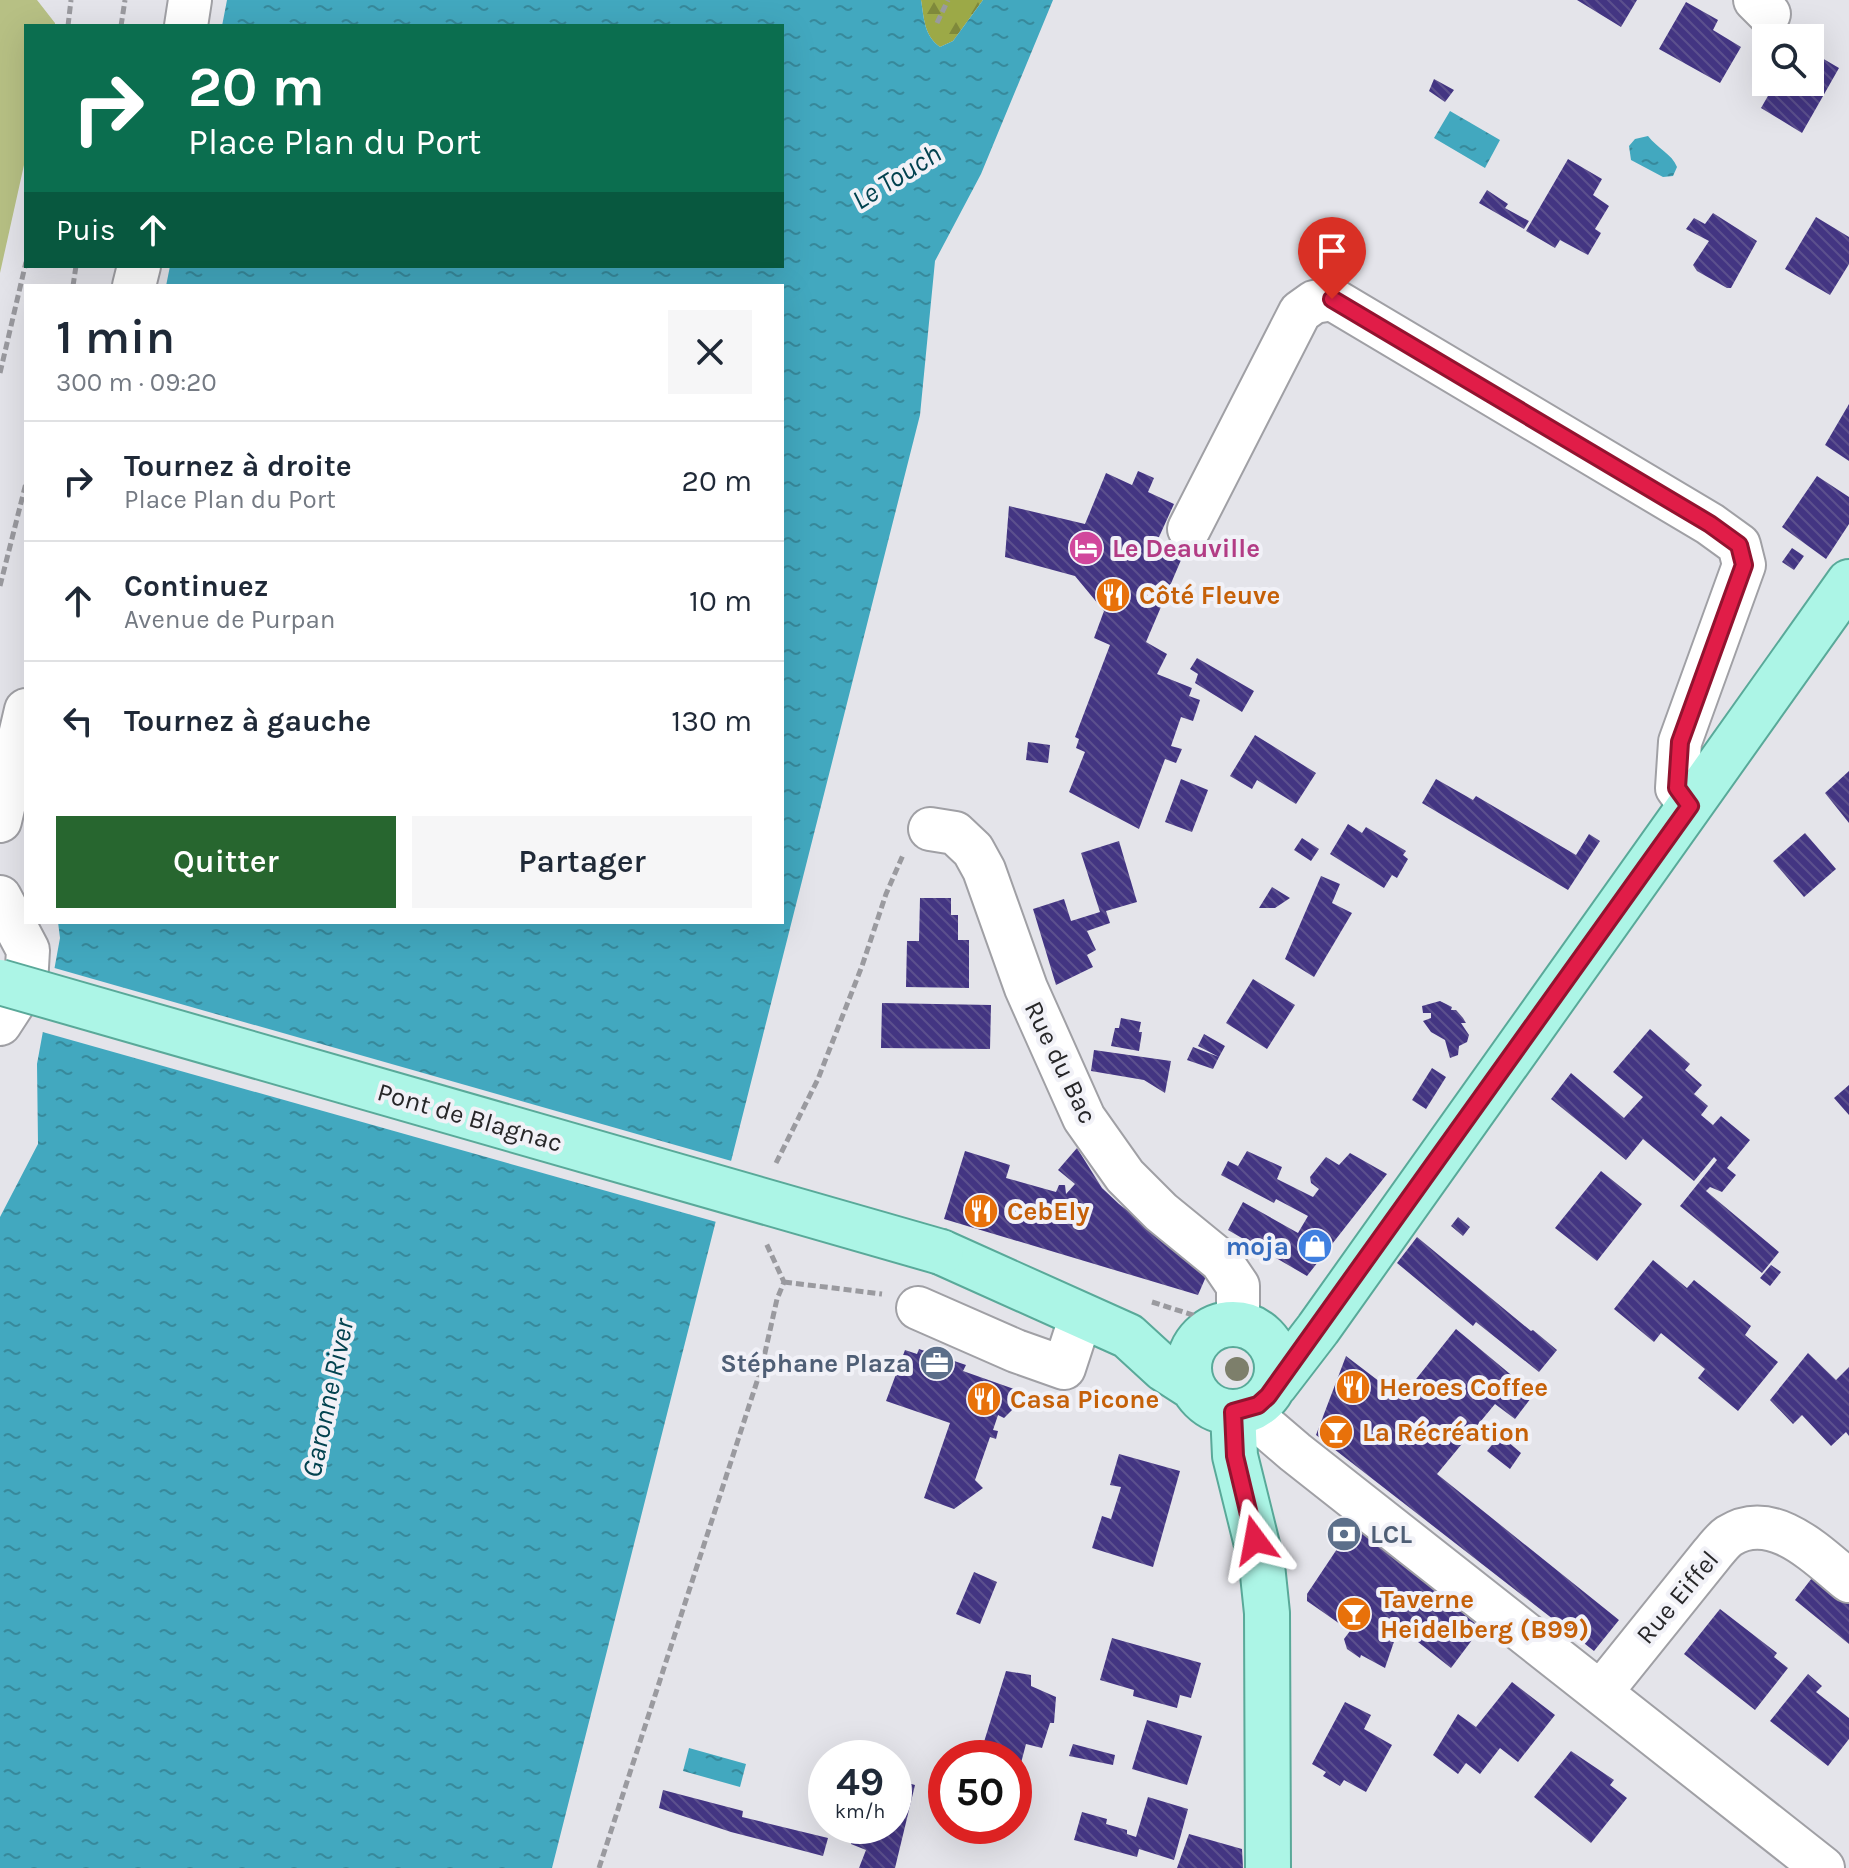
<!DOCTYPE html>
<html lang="fr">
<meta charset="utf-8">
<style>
:root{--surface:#fff;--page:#f6f6f7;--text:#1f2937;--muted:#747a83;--line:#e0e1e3;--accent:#27662f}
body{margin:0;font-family:Karla,sans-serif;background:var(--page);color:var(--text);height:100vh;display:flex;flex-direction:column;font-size:30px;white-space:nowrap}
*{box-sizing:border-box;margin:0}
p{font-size:26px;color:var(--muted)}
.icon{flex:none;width:44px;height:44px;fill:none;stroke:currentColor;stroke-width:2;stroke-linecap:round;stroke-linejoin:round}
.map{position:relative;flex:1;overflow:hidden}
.details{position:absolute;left:24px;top:284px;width:760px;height:640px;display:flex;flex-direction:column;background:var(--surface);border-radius:0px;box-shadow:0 8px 32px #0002}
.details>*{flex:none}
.top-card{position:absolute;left:24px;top:24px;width:760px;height:244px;border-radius:0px;box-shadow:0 8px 32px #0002;background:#0b6e4f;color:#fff;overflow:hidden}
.controls{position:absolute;left:1752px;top:24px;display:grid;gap:16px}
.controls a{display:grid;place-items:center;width:72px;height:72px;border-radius:0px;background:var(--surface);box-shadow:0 8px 32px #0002;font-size:40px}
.speed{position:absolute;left:808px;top:1740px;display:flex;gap:16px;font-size:40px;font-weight:700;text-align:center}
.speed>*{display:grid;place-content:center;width:104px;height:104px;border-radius:50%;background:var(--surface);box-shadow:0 8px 32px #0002;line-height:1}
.speed small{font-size:20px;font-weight:400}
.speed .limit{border:12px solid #d22;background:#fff;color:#111}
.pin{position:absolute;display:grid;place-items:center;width:68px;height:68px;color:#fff;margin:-82px -34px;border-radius:50% 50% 50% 0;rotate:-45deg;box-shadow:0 0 8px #0007}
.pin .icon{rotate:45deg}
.me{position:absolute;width:88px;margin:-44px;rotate:347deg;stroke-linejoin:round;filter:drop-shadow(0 0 6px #0008)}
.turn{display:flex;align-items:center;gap:28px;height:168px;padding:0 32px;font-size:36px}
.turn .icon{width:104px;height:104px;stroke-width:2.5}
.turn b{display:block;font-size:56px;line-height:68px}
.then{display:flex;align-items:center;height:76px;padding:0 32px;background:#0003;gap:16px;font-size:30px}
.round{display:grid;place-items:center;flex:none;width:84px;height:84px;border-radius:0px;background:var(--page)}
.overview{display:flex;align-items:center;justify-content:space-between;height:136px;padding:0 32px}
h1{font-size:48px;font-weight:600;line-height:60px}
.action{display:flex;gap:16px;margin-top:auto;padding:16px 32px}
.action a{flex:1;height:92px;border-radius:0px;background:var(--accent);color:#fff;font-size:32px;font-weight:600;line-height:92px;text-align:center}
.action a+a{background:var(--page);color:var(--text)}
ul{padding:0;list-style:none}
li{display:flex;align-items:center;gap:24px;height:120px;padding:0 32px;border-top:2px solid var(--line)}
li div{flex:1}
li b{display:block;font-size:30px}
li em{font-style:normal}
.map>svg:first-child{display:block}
.green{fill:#b7c084}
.forest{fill:url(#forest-firs)}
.water{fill:url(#water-ripples)}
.pier{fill:#e4e4ea}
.building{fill:url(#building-back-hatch)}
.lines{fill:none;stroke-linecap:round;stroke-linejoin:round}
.minor-casing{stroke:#a0a0a5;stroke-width:46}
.major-casing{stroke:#59a999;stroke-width:48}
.path{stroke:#9a9a9f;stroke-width:5;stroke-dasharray:8 4;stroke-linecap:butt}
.minor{stroke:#fff;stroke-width:42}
.major{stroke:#acf5e6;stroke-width:44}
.major-bridge-casing{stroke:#59a999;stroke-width:48;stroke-linecap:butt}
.major-bridge{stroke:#acf5e6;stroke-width:44}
.tree{fill:#7d7f6b}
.route-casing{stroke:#92132f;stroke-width:20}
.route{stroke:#e11d48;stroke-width:14}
.labels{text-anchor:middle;stroke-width:8;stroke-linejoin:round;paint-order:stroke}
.hotel-label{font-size:26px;font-weight:bold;fill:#b23c85;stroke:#f1f1f7;text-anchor:start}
.food-label{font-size:26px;font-weight:bold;fill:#c56008;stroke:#f1f1f7;text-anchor:start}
.street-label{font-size:26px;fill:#262628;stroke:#f1f1f7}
.shop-label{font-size:26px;font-weight:bold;fill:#366cbe;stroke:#f1f1f7;text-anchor:end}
.service-label{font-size:26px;font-weight:bold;fill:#4e5e75;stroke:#f1f1f7;text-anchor:end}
.water-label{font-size:28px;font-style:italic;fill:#02424f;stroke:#f1f1f7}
</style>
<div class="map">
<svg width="1849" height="1868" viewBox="0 0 1849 1868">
<defs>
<pattern id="forest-firs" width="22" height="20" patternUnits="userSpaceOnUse" patternTransform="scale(2)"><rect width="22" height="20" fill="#9ca947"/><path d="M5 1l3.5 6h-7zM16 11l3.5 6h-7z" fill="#7f893b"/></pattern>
<pattern id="water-ripples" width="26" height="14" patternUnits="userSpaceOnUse" patternTransform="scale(2)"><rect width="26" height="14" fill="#42a8bf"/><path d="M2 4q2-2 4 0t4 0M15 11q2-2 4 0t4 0" fill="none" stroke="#37899b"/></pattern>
<pattern id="building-back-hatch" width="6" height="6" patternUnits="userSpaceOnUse" patternTransform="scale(2)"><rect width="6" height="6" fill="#433582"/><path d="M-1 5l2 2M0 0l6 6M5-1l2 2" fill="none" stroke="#5c508e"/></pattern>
</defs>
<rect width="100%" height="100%" fill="#e4e4ea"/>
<path class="green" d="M0 0H37L55 23V26H26V156L0 273Z"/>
<path class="forest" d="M921 0H983L953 41 940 47C924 36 924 18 921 0Z"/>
<path class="water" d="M227 0H921C924 18 924 36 940 47L953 41 983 0H1053L981 174 935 261 920 415 552 1868H0V1217L38 1144 37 1064 60 938 58 922H782V286H166L170 266H782V26H222Z
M1450 111 1500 140 1485 168 1434 138Z
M1648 136C1657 148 1672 154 1677 167L1673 176 1663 177 1631 160 1629 146 1635 139Z
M689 1748 746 1764 740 1787 683 1771Z"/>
<path class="pier" d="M51 967 735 1162 720 1223 39 1031Z"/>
<path class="building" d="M1577 0H1637L1621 27Z
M1686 2 1718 20 1713 30 1741 47 1720 83 1659 49Z
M1810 51 1839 68 1802 133 1761 108 1776 82H1810Z
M1434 79 1454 90 1445 102 1429 91Z
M1568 159 1602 179 1593 195 1609 206 1595 229 1601 233 1588 255 1560 240 1555 248 1526 231Z
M1487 190 1508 204 1505 208 1529 221 1524 229 1479 203Z
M1713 213 1757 241 1731 288H1727L1697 271 1693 265 1709 241 1686 229 1694 218 1705 224Z
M1816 217 1849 237V264L1830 295 1785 269Z
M1849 404V461L1825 445Z
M1138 471 1154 478 1148 492 1174 504 1154 548 1181 560 1146 642 1167 654 1157 674 1192 688 1189 696 1200 700 1193 721 1181 717 1171 746 1182 749 1176 763 1165 759 1139 829 1069 792 1085 752 1076 748 1079 739 1075 737 1110 645 1094 638 1104 611 1075 576 1005 557 1009 506 1085 524 1106 473 1132 485Z
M1817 476 1849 497V524L1826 559 1782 527Z
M1792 548 1804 556 1794 570 1782 562Z
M1197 658 1254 691 1242 712 1195 683 1198 674 1190 669Z
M1255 735 1316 773 1296 804 1257 780 1252 789 1230 776Z
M1028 742 1050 745 1048 763 1026 760Z
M1849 771V823L1825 793Z
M1181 779 1208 790 1192 832 1165 822Z
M1436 779 1473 800 1476 796 1576 855 1589 834 1600 841 1568 890 1422 803Z
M1348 824 1362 833 1366 827 1406 851 1403 855 1408 859 1397 878 1392 875 1384 888 1330 854Z
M1805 833 1836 869 1804 897 1773 861Z
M1302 838 1319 849 1311 861 1294 850Z
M1119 841 1137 902 1106 911 1110 923 1087 931 1096 950 1087 955 1093 967 1056 985 1033 909 1064 899 1071 921 1100 912 1081 853Z
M1321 876 1340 884 1332 903 1352 913 1314 977 1285 959Z
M1272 887 1290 898 1275 908H1259Z
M920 898H951V915H958V940H969V988L906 987 907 941H919Z
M1253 979 1295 1005 1267 1049 1226 1023Z
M1440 1001 1452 1007 1451 1010H1456L1463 1018 1466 1023H1461L1469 1035 1467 1042 1459 1046 1458 1055 1450 1058 1445 1040 1431 1032 1423 1021 1431 1018V1013H1423L1422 1006Z
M882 1003 991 1005 990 1049 881 1048Z
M1121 1018 1141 1022 1139 1032H1142L1139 1051 1111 1046 1115 1028H1119Z
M1650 1029 1690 1064 1685 1070 1702 1085 1694 1094 1708 1106 1701 1115 1713 1125 1721 1116 1750 1140 1727 1168 1736 1175 1722 1192 1710 1187 1706 1191 1779 1252 1762 1273 1680 1206 1717 1160 1714 1157 1694 1181 1643 1139 1626 1160 1551 1099 1571 1073 1624 1118 1643 1097 1613 1072Z
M1204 1034 1225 1046 1219 1057 1198 1046Z
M1193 1047 1219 1057 1213 1069 1187 1060Z
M1094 1050 1171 1061 1165 1093 1144 1080 1091 1071Z
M1432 1068 1446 1077 1426 1109 1412 1100Z
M1849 1085V1115L1834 1098Z
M1077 1148 1102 1188 1119 1204 1208 1272 1198 1295 944 1219 965 1151 1010 1165 1006 1178 1056 1192 1059 1185H1065L1066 1194 1075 1184 1058 1170Z
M1247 1151 1282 1167 1277 1179 1313 1197 1319 1189 1311 1183 1310 1177 1326 1157 1339 1165 1350 1153 1387 1174 1307 1276 1228 1230 1243 1202 1298 1233 1308 1216 1276 1199 1274 1203 1221 1175 1228 1161 1238 1166Z
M1601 1171 1642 1204 1597 1261 1555 1228Z
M1458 1217 1470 1227 1463 1236 1451 1226Z
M1417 1237 1531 1331 1533 1330 1557 1350 1539 1372 1476 1322 1473 1326 1397 1263Z
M1653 1260 1687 1288 1694 1280 1751 1326 1745 1335 1778 1362 1738 1411 1698 1378 1705 1369 1661 1333 1654 1342 1614 1309Z
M1771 1265 1781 1272 1770 1286 1760 1278Z
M1456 1329 1534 1394 1515 1419 1495 1404 1437 1474 1619 1620 1594 1651 1316 1435 1346 1356 1401 1398Z
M919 1349 966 1365 963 1371 1014 1389 1019 1397 1017 1405 1004 1418 998 1415 993 1430 998 1431 996 1439 990 1437 975 1480 983 1488 954 1509 924 1498 950 1423 886 1401 905 1350 917 1354Z
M1808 1353 1836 1380 1849 1367V1436L1846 1432 1831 1446 1802 1415 1793 1424 1770 1400Z
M1500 1435 1521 1453 1510 1469 1487 1451Z
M1119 1454 1180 1471 1153 1567 1092 1548 1102 1516 1111 1519 1121 1487 1110 1485Z
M1359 1528 1481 1628 1451 1668 1399 1627 1385 1668 1361 1655 1360 1658 1347 1649 1344 1639 1350 1631 1307 1601V1594L1339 1546 1343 1550Z
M974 1572 997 1582 980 1624 956 1614Z
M1815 1574 1849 1602V1644L1795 1600Z
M1720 1609 1777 1653 1774 1657 1788 1668 1755 1710 1684 1654Z
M1112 1638 1201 1663 1191 1698 1180 1695 1177 1708 1133 1696 1134 1690 1100 1680Z
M1006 1671 1031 1675V1686L1056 1697 1054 1723H1050L1042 1748 1026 1744 1021 1763 1018 1762 1015 1772 1014 1758H979Z
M1808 1674 1822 1686 1816 1692 1849 1718V1739L1828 1766 1770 1721Z
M1512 1682 1555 1715 1518 1762 1500 1748 1480 1774 1466 1763 1458 1774 1433 1755 1458 1714 1476 1727Z
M1345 1702 1371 1715 1364 1729 1392 1745 1366 1792 1344 1780 1340 1786 1323 1776 1326 1772 1312 1764Z
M1147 1720 1202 1736 1187 1785 1132 1769Z
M1073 1744 1115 1755 1113 1765 1069 1756Z
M1571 1751 1614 1780 1610 1785 1627 1798 1591 1843 1534 1797Z
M894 1779 915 1785 895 1868H859L866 1850 851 1844 856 1826H894Z
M663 1790 743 1811 742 1817 828 1838 823 1856 731 1832 659 1808Z
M1148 1797 1188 1809 1174 1860 1139 1849 1137 1857 1074 1840 1082 1812 1107 1819 1106 1824 1127 1830V1834L1136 1837Z
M1189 1834 1242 1849 1243 1868H1177Z"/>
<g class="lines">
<g class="minor-casing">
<path id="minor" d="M1755 0 1769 14
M186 26 190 0
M134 286 139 266
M1189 529 1300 312 1314 302 1332 299 1710 524 1739 545 1744 565 1680 742 1677 788 1690 806
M0 821 26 710
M930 829 955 833 973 850 984 870 1026 988 1084 1118 1125 1176 1161 1212 1221 1261 1238 1286V1324
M0 897 28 950 26 984 0 1024
M918 1308 1016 1351 1064 1368 1081 1316
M1246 1410 1295 1452 1823 1868
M1601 1692 1712 1554C1717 1548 1723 1540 1729 1536 1773 1508 1818 1556 1849 1581"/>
</g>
<g class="major-casing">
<path id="major" d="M941 1252 1128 1336 1164 1369 1192 1387
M1189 1368a44 44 0 1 1 88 0a44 44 0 1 1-88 0Z
M1275 1385 1318 1329 1849 582
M1233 1412 1235 1456 1262 1565 1267 1613 1268 1868"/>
</g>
<path class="path" d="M937 23 948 0
M68 26 71 0
M121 26 125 0
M73 286 76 266
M0 373 26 262
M0 586 26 483
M776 1163 818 1079 862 966 886 894 903 855
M784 1282 882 1294
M1152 1302 1199 1317
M599 1868 762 1366 777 1299 784 1282 766 1243"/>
<use href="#minor" class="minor"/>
<use href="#major" class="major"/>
<g class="major-bridge-casing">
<path id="major-bridge" d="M0 982 941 1252"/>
</g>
<use href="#major-bridge" class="major-bridge"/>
</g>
<circle class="tree" cx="1237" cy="1369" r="12"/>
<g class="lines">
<g class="route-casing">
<path id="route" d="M1255 1540 1235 1456 1233 1412 1258 1405 1268 1396 1690 806 1677 788 1680 742 1744 565 1739 545 1710 524 1332 299"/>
</g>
<use href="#route" class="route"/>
</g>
<defs>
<g id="hotel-disc" transform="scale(1.8)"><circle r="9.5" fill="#d1479c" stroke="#f1f1f7"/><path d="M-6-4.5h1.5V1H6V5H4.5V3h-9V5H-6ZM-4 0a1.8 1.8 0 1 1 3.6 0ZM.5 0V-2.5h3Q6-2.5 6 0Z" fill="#fff"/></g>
<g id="restaurant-disc" transform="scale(1.8)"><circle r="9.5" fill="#e8710a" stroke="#f1f1f7"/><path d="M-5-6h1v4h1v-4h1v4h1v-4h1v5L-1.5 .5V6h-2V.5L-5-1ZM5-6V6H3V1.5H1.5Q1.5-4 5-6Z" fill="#fff"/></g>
<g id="shop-disc" transform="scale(1.8)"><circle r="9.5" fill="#3f7fe0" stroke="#f1f1f7"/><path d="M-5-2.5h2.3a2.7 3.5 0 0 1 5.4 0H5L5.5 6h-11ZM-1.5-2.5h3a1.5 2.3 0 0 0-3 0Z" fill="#fff"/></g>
<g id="office-disc" transform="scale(1.8)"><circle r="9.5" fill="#5c6f8a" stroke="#f1f1f7"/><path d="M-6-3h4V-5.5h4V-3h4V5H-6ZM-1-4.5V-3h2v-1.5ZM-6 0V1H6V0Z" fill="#fff"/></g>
<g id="bar-disc" transform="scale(1.8)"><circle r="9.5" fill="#e8710a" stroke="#f1f1f7"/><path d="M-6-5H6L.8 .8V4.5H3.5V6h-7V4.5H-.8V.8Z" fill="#fff"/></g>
<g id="bank-disc" transform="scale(1.8)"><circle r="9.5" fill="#5c6f8a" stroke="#f1f1f7"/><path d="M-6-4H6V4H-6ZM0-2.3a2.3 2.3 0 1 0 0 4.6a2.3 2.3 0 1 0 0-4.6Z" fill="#fff"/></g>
</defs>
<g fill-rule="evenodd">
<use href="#hotel-disc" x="1086" y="548"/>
<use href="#restaurant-disc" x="1113" y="595"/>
<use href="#restaurant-disc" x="981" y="1211"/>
<use href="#shop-disc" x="1315" y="1246"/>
<use href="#office-disc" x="937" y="1363"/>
<use href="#restaurant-disc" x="1353" y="1387"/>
<use href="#restaurant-disc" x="984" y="1399"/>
<use href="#bar-disc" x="1336" y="1432"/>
<use href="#bank-disc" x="1344" y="1534"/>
<use href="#bar-disc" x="1354" y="1614"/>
</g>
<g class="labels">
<g class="hotel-label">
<text x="1112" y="557">Le Deauville</text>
</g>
<g class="food-label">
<text x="1139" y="604">Côté Fleuve</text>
<text x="1007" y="1220">CebEly</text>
<text x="1379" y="1396">Heroes Coffee</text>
<text x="1010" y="1408">Casa Picone</text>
<text x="1362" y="1441">La Récréation</text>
<text x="1380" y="1608">Taverne<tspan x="1380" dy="30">Heidelberg (B99)</tspan></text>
</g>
<g class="street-label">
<text transform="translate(1061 1062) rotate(64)" y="9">Rue du Bac</text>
<text transform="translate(470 1117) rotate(16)" y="9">Pont de Blagnac</text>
<text transform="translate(1677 1597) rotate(-50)" y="9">Rue Eiffel</text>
</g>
<g class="shop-label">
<text x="1289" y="1255">moja</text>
</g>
<g class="service-label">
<text x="911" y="1372">Stéphane Plaza</text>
<text x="1370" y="1543" text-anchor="start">LCL</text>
</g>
<g class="water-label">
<text transform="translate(896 176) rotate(-32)" y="10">Le Touch</text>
<text transform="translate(327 1398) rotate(-78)" y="10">Garonne River</text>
</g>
</g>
</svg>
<div class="controls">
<a><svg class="icon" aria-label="search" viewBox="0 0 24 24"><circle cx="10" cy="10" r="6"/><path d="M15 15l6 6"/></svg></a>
</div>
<div class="speed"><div>49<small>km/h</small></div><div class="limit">50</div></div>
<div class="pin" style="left:1332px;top:299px;background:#d93025"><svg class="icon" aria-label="arrive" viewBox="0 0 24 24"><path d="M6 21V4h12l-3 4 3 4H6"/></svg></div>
<svg class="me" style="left:1255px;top:1540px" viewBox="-20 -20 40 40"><path d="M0-17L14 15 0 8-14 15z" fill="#e11d48" stroke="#fff" stroke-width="4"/></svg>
<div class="top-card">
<div class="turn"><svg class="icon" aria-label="right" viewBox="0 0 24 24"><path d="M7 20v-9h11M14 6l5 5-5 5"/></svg><div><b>20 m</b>Place Plan du Port</div></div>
<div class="then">Puis<svg class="icon" aria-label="ahead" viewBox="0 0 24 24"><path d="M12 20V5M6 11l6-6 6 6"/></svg></div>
</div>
<section class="details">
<div class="overview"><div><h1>1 min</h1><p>300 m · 09:20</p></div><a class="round"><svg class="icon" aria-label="close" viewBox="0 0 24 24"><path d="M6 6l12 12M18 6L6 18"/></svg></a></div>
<ul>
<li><svg class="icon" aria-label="right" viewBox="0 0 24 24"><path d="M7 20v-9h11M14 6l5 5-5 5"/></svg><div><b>Tournez à droite</b><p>Place Plan du Port</p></div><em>20 m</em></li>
<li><svg class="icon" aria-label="ahead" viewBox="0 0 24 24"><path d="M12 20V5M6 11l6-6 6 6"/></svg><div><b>Continuez</b><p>Avenue de Purpan</p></div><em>10 m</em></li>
<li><svg class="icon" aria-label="left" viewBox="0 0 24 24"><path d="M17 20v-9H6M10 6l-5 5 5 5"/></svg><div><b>Tournez à gauche</b></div><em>130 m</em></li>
</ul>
<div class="action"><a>Quitter</a><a>Partager</a></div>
</section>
</div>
